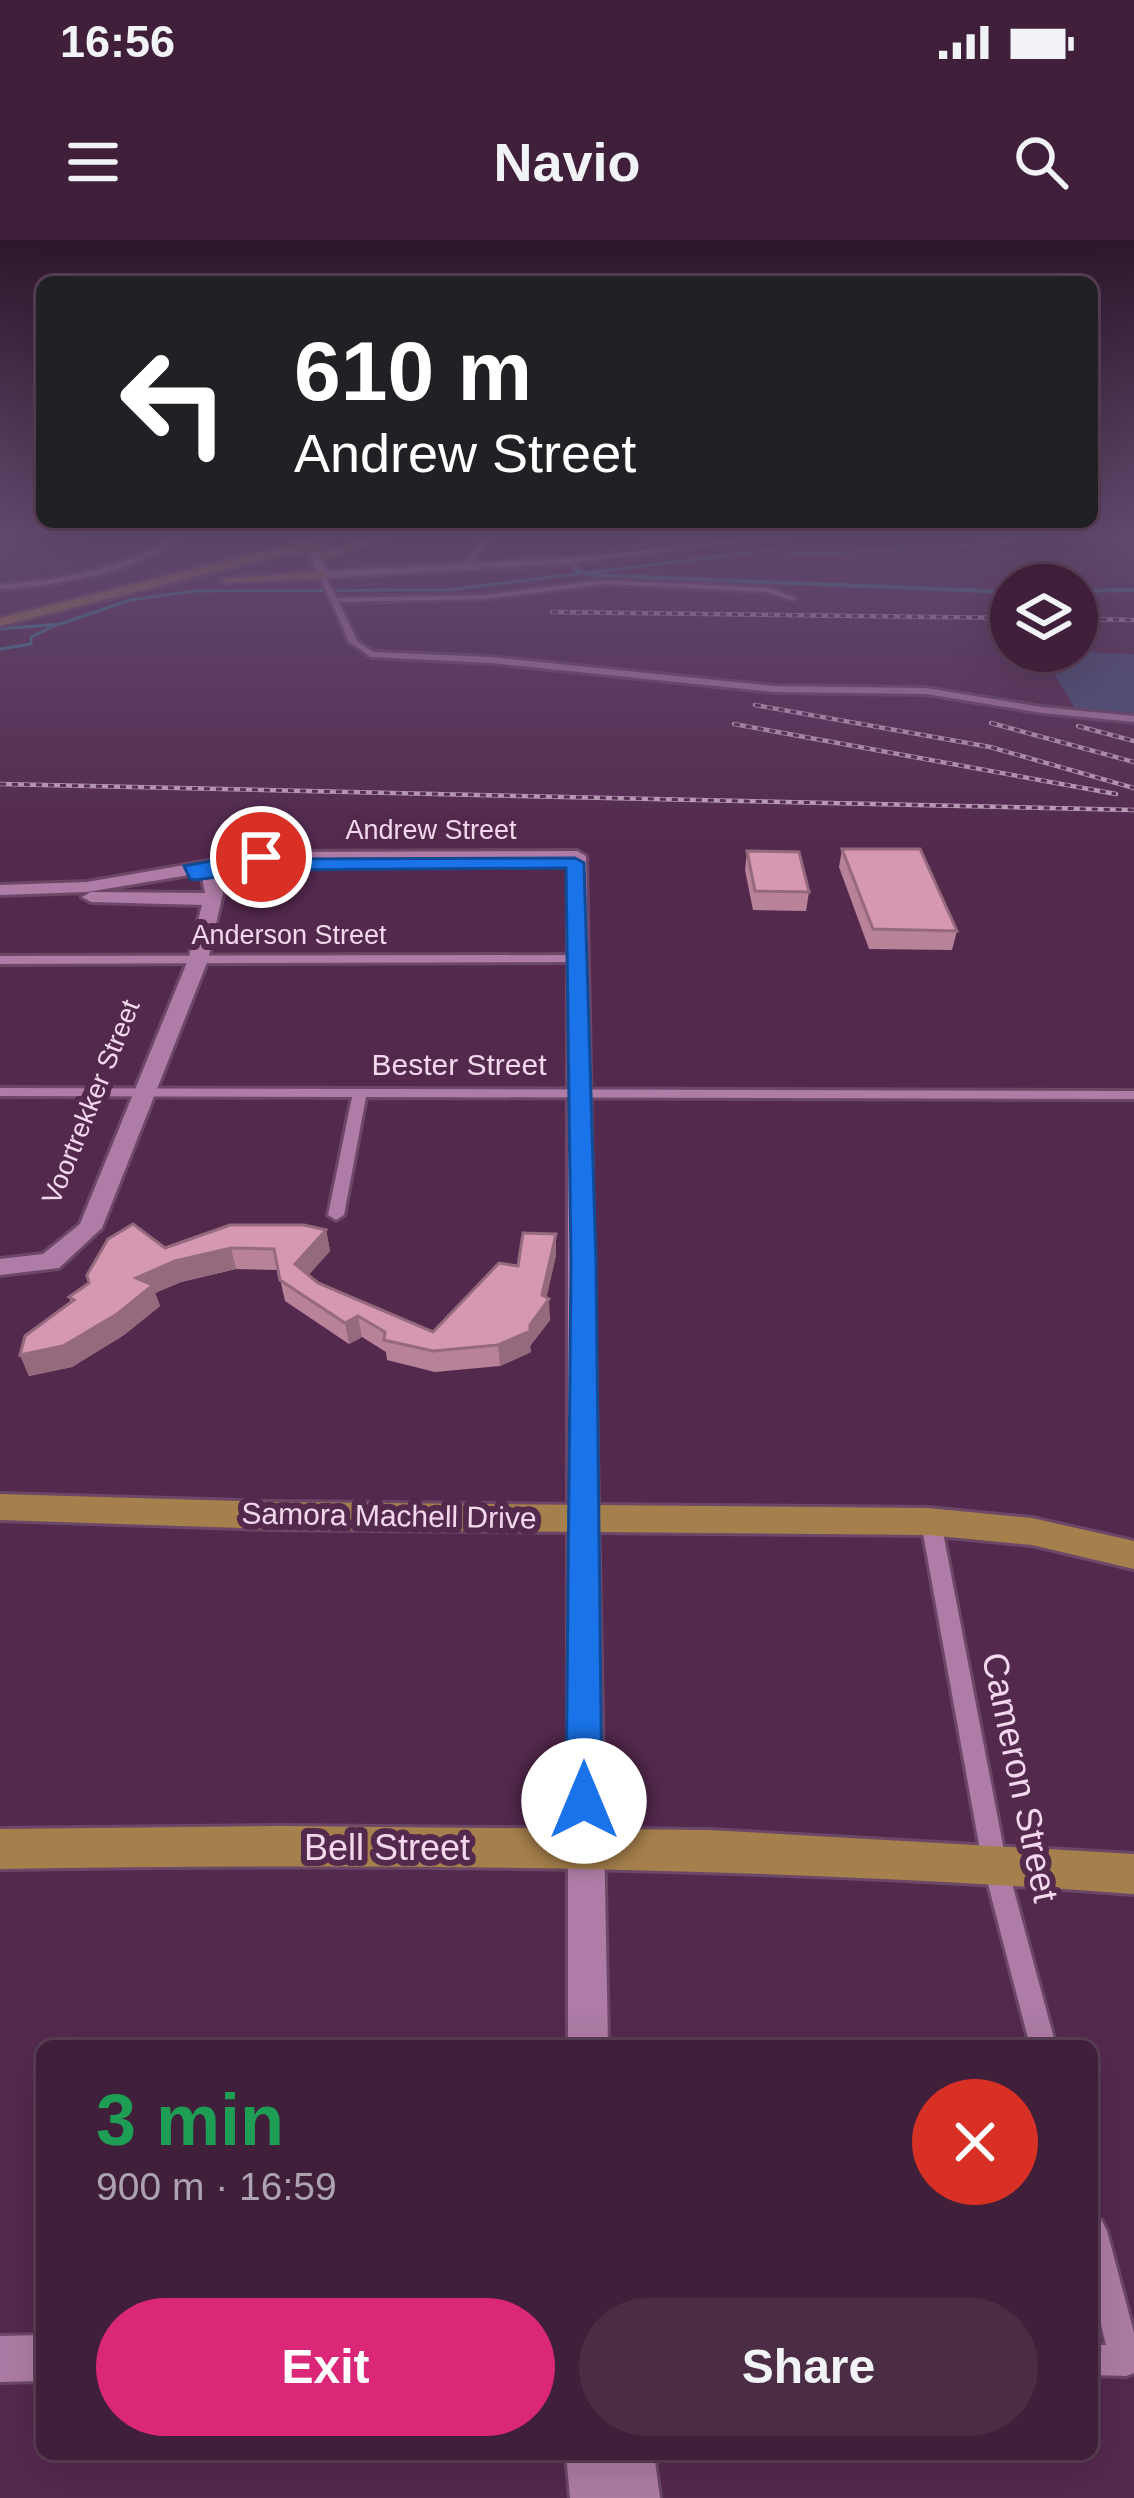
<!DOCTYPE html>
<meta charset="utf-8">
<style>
:root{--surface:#3f1f3a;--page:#4a2c45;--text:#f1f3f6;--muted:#ada2af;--line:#583d54;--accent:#db2777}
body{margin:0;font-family:Helvetica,sans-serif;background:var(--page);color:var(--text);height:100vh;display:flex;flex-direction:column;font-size:45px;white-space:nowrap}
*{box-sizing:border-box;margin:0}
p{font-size:39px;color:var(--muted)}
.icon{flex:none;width:66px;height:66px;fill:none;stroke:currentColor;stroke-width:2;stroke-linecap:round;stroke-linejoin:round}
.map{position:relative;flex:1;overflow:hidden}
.sheet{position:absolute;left:36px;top:1800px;width:1062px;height:420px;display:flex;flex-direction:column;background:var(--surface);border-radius:18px;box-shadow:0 12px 48px #0002,0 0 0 3px var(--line)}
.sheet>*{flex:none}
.banner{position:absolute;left:36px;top:36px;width:1062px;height:252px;border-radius:18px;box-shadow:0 12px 48px #0002,0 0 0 3px var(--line);background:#202124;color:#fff;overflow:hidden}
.buttons{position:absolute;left:990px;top:324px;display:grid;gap:24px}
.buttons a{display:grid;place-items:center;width:108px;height:108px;border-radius:50%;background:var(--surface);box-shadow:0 12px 48px #0002,0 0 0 3px var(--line);font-size:60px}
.pin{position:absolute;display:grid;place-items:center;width:102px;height:102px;color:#fff;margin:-51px;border:6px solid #fff;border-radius:50%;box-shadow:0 3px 12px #0007}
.me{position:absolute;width:132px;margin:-66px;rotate:0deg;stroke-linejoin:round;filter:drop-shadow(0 0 9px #0008)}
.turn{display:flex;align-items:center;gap:42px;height:252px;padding:0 60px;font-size:54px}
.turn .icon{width:156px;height:156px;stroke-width:2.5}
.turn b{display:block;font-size:84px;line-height:102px}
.round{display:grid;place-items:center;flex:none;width:126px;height:126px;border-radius:63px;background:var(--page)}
.head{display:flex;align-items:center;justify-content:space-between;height:204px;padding:0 60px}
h1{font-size:72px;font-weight:700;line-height:90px;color:#1e9e55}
.action{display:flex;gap:24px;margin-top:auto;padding:24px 60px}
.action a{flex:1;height:138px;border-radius:72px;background:var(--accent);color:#fff;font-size:48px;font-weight:700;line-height:138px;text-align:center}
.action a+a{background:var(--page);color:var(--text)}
.status{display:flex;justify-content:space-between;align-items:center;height:84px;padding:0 60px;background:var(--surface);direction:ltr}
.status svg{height:33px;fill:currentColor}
header{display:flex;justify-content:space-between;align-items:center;height:156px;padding:0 60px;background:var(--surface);font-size:54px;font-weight:700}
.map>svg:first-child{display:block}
.green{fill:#475279}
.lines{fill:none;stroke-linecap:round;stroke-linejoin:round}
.stream{stroke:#318899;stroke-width:3}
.canal{fill:#318899;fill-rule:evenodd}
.street-casing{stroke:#6c4767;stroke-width:6}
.secondary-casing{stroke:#6c4767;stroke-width:6}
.primary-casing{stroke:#6c4767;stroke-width:6}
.street{fill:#ae7ca6;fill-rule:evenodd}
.secondary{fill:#ae7ca6;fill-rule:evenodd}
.primary{fill:#a6804c;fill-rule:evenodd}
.rail-casing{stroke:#c8a8c2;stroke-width:4.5}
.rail{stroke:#54294e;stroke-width:3;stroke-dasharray:6;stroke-linecap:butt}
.primary-bridge-casing{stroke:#6c4767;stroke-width:16;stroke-linecap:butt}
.primary-bridge{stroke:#a6804c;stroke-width:14}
.wall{fill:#b88299}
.shaded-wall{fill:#966a7d}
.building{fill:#d697b2;stroke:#966a7d;stroke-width:3}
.route{fill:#1a73e8;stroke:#114b97;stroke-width:3}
.labels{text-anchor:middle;stroke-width:12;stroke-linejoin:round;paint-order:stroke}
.far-street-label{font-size:27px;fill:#f3d8ee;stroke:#54294e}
.street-label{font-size:30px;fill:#f3d8ee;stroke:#54294e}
.near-street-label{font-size:36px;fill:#f3d8ee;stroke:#54294e}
</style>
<div class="status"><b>16:56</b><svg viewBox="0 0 49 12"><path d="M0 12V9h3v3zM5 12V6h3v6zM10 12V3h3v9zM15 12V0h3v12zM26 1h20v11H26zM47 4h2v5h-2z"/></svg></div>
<header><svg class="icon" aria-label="menu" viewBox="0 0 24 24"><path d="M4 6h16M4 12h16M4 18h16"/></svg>Navio<svg class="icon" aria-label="search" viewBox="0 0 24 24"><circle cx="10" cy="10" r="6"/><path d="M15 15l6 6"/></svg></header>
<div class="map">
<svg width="1134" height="2258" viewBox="0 0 1134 2258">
<rect width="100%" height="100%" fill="#54294e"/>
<path class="green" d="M1041 411 1134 414V475L1076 470Z"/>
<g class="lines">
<path class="stream" d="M0 389 60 384 130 360 195 351 448 350 764 311 818 314 1122 296
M0 409 31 404V397L56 385"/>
<path class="canal" d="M684 296H700L593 315 589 313Z
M575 322 580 330 593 333 1011 350V354L593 337 574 333 571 324Z
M1134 348V352L1077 353V349Z"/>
<g class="street-casing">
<path id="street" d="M174 296H183C134 334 60 345 0 349V345C59 340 124 330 174 296Z
M485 296H493L466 330H460Z
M323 333 337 358 483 355 605 340 768 348 796 358 792 360 767 352 605 344 483 359 339 362 357 401 373 412 491 417 773 446 926 448 1042 467 1134 476V482L1042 473 926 454 773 452 491 423 371 417 349 402 319 335Z
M581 715V721L577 722 0 724V716Z
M0 848 1134 851V859L366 857 344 975 336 980 328 975 352 857 0 856Z
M931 1274 938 1276 941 1282 1006 1621 1056 1806H1030L982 1621 921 1282 924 1276Z
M1092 1976 1102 1981 1107 1991 1134 2093V2133L1126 2136 1092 2135V2105H1106L1092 2048Z"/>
</g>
<g class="secondary-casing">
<path id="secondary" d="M303 296H313L327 331 564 318 791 296 564 324 323 338 317 335Z
M577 611 586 616 608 1806H568V621L261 622 217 630 223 653 208 720 102 988 59 1028 0 1035V1019L43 1014 80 984 188 720 202 665 91 662 82 657 91 652 205 653 201 633 87 652 0 655V645L87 642 261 612Z
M42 2095V2141L0 2142V2096Z
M566 2214H654L660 2258H570Z"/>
</g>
<g class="primary-casing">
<path id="primary" d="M374 296H392L320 321 310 318Z
M297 303 301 310 0 386V378Z
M323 331 328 338 227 343 221 339Z
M0 1254 270 1262 928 1268 1032 1278 1134 1301V1329L1032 1305 928 1295 270 1289 0 1280Z
M283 1586 709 1590 1134 1614V1654C756 1626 379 1623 0 1629V1589Z"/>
</g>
<use href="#street" class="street"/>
<use href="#secondary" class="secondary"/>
<use href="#primary" class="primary"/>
<g class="rail-casing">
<path id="rail" d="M552 372 1011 378
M1077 379 1134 380
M755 465 990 507 1134 548
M991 483 1134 522
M734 484 1116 554
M1078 486 1134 501
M0 544 1134 570"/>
</g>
<use href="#rail" class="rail"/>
<g class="primary-bridge-casing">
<path id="primary-bridge" d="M297 307 329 299"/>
</g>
<use href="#primary-bridge" class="primary-bridge"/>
</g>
<path class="wall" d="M842 609 957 691 952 710 869 709 839 627Z
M747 611 809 652 806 671 753 670 745 630Z
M326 990 330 1011 308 1035 318 1043 433 1092 518 1026 556 1015 546 1058 550 1080 530 1106 531 1112 500 1126 435 1132 387 1120 386 1112 362 1097 349 1104 285 1061 278 1030 236 1029 181 1042 155 1053 160 1066 124 1095 72 1127 29 1136 20 1115 71 1063 69 1057 165 1008Z"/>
<path class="shaded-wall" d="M326 990 330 1011 300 1045 295 1024Z
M556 994V1015L545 1065 549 1059 550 1080 530 1106 531 1112 500 1126 498 1105 530 1085 542 1055Z
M231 1008 236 1029 181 1042 155 1053 160 1066 124 1095 72 1127 29 1136 20 1115 136 1038 175 1021Z
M358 1076 362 1097 349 1104 345 1083Z"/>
<path class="building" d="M842 609H920L957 691 873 689Z
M747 611 799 612 809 652 755 651Z
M133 984 165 1008 230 985H304L326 990 295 1024 318 1043 433 1092 499 1023 518 1026 523 993 556 994 542 1055 549 1059 530 1085V1091L498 1105 433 1111 384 1100 385 1092 358 1076 345 1083 280 1040 274 1009 231 1008 175 1021 136 1038 153 1045 117 1074 63 1106 20 1115 25 1096 74 1060 69 1057 89 1043 87 1035 108 999Z"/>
<linearGradient id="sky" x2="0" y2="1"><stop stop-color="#2e172b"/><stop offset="0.48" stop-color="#61496e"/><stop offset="1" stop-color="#61496e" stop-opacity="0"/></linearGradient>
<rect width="1134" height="612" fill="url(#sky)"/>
<path class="route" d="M261 612 268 619 575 618 584 623 596 1022 602 1561 596 1573 584 1578 571 1573 566 1561 571 1022 566 628 263 630 196 640 190 639 184 626Z"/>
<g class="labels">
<g class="far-street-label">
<text x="431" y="599">Andrew Street</text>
<text x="289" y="704">Anderson Street</text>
<text transform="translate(91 862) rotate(-68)" y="9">Voortrekker Street</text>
</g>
<g class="street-label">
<text x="459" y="835">Bester Street</text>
<text transform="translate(389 1276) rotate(1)" y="10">Samora Machell Drive</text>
</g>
<g class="near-street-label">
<text transform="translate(1021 1537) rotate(78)" y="13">Cameron Street</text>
<text x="387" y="1620">Bell Street</text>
</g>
</g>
</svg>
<div class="buttons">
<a><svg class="icon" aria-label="layers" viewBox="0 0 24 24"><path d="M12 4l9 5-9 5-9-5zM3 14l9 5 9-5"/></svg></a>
</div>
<div class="pin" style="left:261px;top:617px;background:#d93025"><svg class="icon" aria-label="arrive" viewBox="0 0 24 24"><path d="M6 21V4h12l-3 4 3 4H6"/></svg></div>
<svg class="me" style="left:584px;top:1561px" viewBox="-20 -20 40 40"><circle r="19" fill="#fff"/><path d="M0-13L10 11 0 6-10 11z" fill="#1a73e8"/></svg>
<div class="banner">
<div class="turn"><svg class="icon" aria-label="left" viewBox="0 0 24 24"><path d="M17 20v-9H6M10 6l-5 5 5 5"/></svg><div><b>610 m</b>Andrew Street</div></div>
</div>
<section class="sheet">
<div class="head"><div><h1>3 min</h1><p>900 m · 16:59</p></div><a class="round" style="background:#d93025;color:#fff"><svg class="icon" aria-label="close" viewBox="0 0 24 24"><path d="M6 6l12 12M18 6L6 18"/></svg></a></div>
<div class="action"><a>Exit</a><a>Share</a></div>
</section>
</div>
